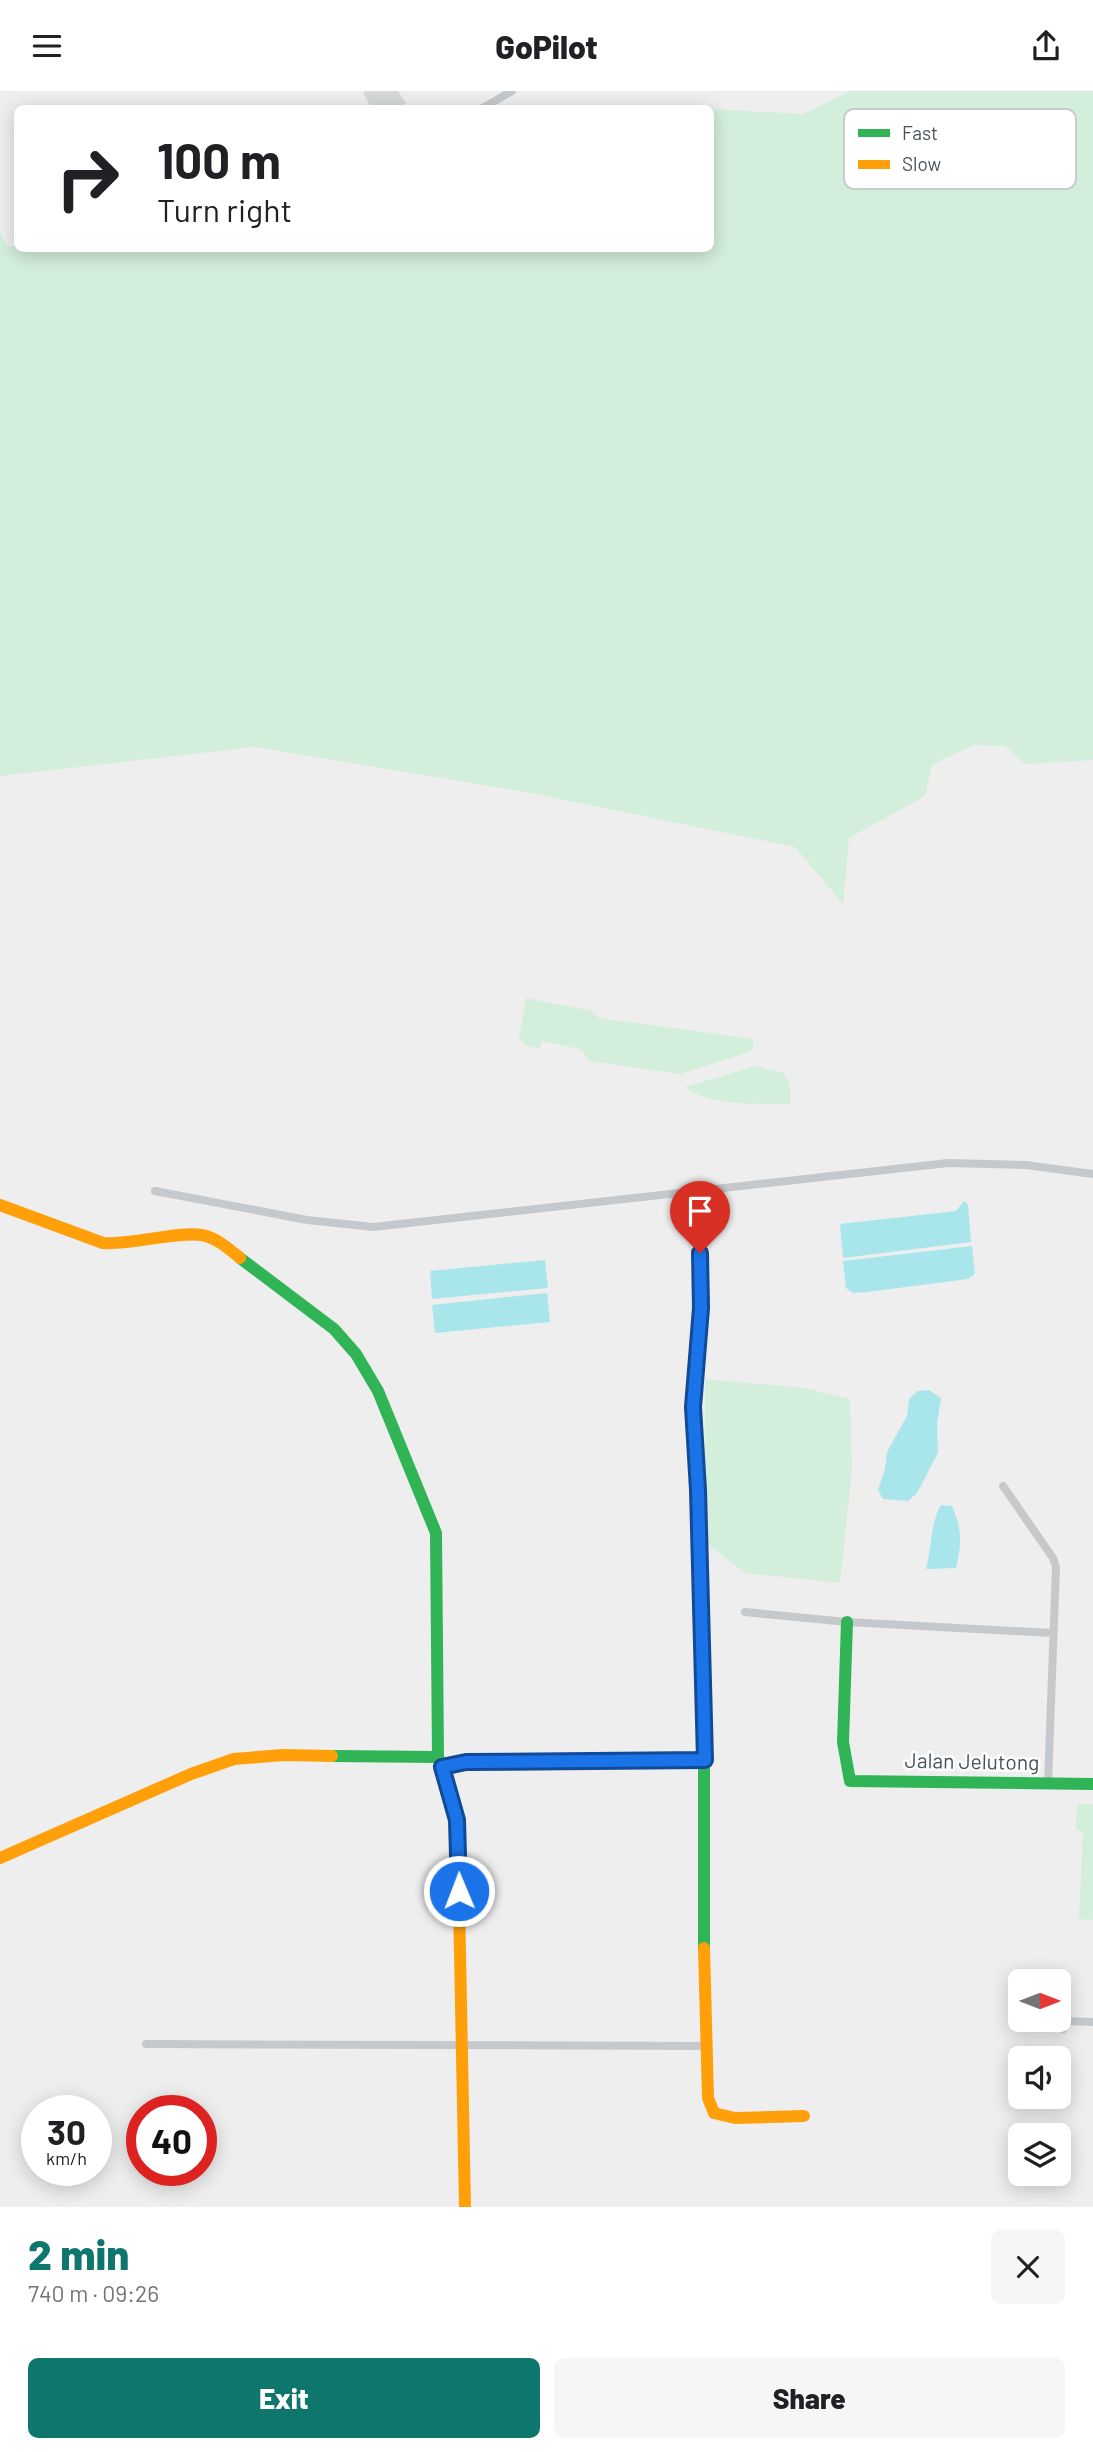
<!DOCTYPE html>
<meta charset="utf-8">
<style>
:root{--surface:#fff;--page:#f6f6f6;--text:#202124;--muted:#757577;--accent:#0f766e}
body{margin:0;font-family:Barlow,sans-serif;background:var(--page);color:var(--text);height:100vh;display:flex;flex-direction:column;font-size:26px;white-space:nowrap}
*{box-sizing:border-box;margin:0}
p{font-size:23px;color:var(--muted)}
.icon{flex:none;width:38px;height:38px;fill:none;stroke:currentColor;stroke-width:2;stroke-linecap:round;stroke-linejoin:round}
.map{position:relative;height:2116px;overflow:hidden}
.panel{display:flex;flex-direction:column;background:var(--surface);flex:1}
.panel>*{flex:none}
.banner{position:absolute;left:14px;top:14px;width:700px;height:147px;border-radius:10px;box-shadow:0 4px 18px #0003;background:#fff;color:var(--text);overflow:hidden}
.needle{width:46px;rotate:90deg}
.buttons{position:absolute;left:1008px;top:1878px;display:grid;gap:14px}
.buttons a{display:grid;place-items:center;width:63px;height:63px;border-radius:10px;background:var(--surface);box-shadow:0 4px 18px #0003;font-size:35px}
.speed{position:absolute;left:21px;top:2004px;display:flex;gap:14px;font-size:35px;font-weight:700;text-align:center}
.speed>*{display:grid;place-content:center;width:91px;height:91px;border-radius:50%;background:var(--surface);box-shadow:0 4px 18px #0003;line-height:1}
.speed small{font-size:18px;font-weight:400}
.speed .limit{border:10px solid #d22;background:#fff;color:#111}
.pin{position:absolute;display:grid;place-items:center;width:60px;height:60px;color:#fff;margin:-72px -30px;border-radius:50% 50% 50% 0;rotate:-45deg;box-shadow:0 0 7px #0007}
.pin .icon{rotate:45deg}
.me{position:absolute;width:77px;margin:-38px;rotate:359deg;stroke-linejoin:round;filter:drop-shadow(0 0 5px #0008)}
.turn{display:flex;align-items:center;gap:24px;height:147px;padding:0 28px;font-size:32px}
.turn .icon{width:91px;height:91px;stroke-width:2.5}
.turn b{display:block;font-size:49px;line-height:60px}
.round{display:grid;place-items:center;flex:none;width:74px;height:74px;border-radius:10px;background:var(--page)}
.head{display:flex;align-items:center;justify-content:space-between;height:119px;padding:0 28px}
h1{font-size:42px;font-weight:800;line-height:52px;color:var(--accent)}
.action{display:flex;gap:14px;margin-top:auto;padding:14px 28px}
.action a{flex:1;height:80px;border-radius:10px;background:var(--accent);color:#fff;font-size:28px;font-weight:800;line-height:80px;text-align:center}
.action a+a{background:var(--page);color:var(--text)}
header{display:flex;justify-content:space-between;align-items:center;height:91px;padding:0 28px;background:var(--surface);font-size:32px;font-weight:800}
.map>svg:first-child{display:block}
.green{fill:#d3eeda}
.water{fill:#a8e6ec}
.building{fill:#d6d7d7}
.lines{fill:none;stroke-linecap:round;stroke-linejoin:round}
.street{stroke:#c6c9cb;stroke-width:8}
.fast{stroke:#30b455;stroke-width:12}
.slow{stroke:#ff9f0a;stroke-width:12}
.route-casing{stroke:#114b97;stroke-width:18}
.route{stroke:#1a73e8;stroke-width:12}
.labels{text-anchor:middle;stroke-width:5;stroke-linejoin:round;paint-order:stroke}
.street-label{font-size:21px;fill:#46535b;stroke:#fff}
.key{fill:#fff;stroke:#c8cbce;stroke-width:2}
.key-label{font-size:19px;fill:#46535b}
</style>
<header><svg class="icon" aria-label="menu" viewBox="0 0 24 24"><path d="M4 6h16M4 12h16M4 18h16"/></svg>GoPilot<svg class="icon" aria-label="share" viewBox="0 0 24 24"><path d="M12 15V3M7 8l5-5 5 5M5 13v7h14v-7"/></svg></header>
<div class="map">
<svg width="1093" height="2116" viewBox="0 0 1093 2116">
<rect width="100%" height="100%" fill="#efeeee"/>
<path class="green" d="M850 0H1093V669L1025 673 1005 655 973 654 932 674 925 705 849 747 843 813 795 756 526 701 254 656 0 685V141L7 155H17L18 158H710L711 18 803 23Z
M526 907 592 920 599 927 754 948 752 960 680 983 590 970 580 958 542 950 540 958 525 954 519 947Z
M756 975 783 982 790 993V1013C761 1013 707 1015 685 996Z
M705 1288 805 1297 850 1308 852 1380 840 1492 745 1482 704 1450Z
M1077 1713H1093V1829L1079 1828 1083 1740 1076 1739Z"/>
<path class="water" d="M964 1110 968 1113 971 1151 843 1167 840 1133 956 1120Z
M972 1155 975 1183 968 1188 867 1201 853 1202 846 1197 843 1170Z
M545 1169 548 1197 432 1208 430 1180Z
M547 1202 550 1231 435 1242 432 1214Z
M929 1299 941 1307 937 1333 938 1362 917 1402 908 1410 883 1408 878 1399 885 1378 887 1361 907 1325 909 1308 918 1300Z
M941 1414 952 1415C962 1438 962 1453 956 1477L926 1478C932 1456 930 1433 941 1414Z"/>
<path class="building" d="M366 0H398L406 12 398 18H372L363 2Z"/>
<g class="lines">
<path class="street" d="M481 18 512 0
M155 1100 307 1129 373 1136 948 1072 1026 1074 1093 1083
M1003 1395 1053 1467 1056 1476 1048 1692
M745 1521 847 1531 1053 1542
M442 1676 466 1671 705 1669
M1063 1938 1066 1930 1093 1931
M146 1953 705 1955"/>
<path class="fast" d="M700 1162 701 1217 693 1316 704 1613V1857
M240 1167 334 1238 356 1263 378 1300 436 1442 438 1666 453 1709 458 1761
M847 1531 843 1651 850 1690 1093 1693
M332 1665 438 1666"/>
<path class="slow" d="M0 1114 103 1152C133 1154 177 1140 202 1144 217 1147 229 1158 240 1167
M458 1761 465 2116
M0 1767 191 1683 234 1668 283 1664 332 1665
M704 1857 708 2007 714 2022 735 2027 804 2025"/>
</g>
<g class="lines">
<g class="route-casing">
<path id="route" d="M459 1800 457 1729 442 1676 466 1671 705 1669 698 1399 693 1316 701 1217 700 1162"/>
</g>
<use href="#route" class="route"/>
</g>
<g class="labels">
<g class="street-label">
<text transform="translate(972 1671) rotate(1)" y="7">Jalan Jelutong</text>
</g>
</g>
<rect x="844" y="18" width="232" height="80" rx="10" class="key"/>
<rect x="858" y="38" width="32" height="8" fill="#30b455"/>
<rect x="858" y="69" width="32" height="9" fill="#ff9f0a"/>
<g class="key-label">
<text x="902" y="49">Fast</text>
<text x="902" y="80">Slow</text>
</g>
</svg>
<div class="buttons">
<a><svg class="needle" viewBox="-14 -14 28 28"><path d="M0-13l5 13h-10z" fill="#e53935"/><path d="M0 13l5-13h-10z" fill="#757577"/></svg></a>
<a><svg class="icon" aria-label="sound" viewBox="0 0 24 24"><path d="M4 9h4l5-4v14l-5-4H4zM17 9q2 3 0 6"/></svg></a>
<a><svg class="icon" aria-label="layers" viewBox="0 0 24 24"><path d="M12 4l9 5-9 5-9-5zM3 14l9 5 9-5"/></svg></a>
</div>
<div class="speed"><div>30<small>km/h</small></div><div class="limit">40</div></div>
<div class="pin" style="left:700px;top:1162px;background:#d93025"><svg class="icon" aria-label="arrive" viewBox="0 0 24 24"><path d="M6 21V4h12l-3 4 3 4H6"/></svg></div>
<svg class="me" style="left:459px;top:1800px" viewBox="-20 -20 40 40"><circle r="17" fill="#1a73e8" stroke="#fff" stroke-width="3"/><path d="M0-11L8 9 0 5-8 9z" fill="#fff"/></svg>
<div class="banner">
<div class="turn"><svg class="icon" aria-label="right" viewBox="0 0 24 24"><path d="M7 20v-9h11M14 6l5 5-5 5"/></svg><div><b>100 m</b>Turn right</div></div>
</div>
</div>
<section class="panel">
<div class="head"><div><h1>2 min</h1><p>740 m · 09:26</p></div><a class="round"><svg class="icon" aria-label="close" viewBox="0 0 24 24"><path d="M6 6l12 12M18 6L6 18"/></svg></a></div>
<div class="action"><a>Exit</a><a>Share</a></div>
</section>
